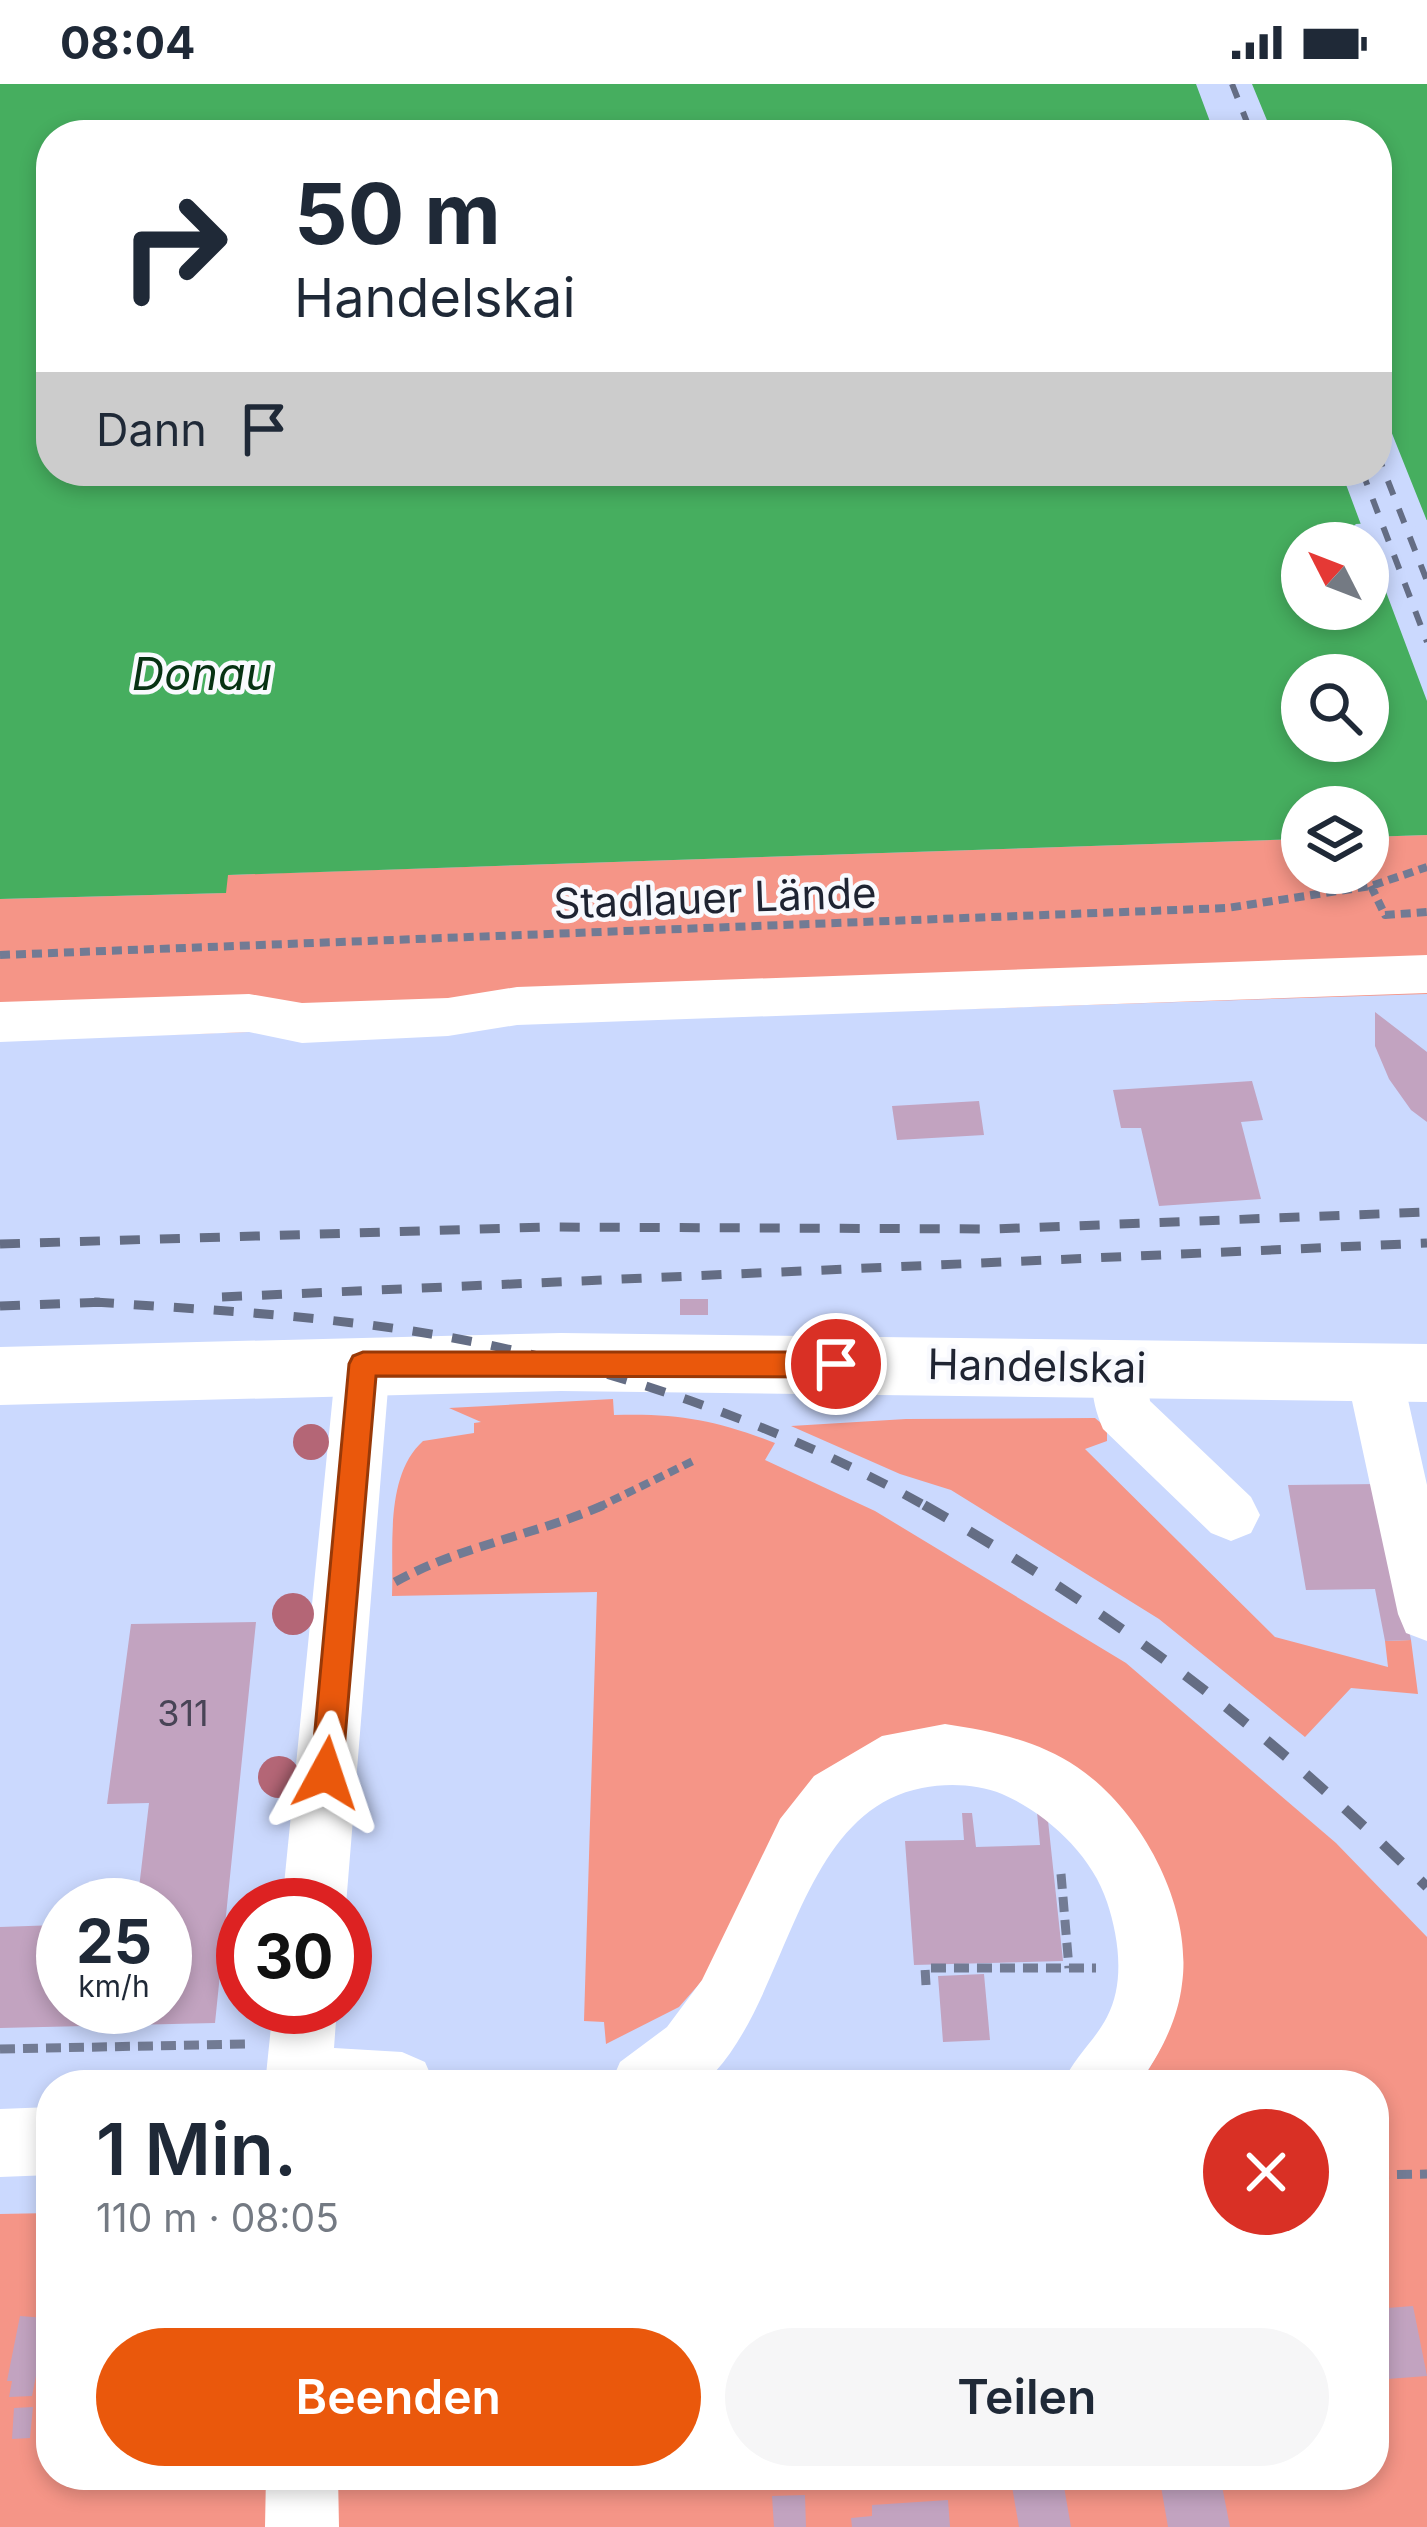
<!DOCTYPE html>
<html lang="de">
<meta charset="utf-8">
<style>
:root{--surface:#fff;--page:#f6f6f7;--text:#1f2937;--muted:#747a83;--accent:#ea580c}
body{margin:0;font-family:Inter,sans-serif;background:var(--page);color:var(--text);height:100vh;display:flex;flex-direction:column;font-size:45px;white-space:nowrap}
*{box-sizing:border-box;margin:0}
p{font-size:39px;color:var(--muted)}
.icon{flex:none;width:66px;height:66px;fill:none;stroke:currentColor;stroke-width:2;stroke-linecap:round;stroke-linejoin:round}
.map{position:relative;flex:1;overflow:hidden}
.panel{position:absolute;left:36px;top:1986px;width:1353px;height:420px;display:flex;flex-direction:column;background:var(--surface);border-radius:48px;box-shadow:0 6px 18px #0003}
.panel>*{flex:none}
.top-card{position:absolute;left:36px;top:36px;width:1356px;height:366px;border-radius:48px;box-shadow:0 6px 18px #0003;background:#fff;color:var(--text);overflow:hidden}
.needle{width:78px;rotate:312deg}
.tools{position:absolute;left:1281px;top:438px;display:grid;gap:24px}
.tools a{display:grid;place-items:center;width:108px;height:108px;border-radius:50%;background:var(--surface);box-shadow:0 6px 18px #0003;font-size:60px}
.speed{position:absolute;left:36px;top:1794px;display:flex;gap:24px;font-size:60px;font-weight:700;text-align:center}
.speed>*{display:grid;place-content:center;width:156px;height:156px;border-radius:50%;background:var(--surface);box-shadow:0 6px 18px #0003;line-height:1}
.speed small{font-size:30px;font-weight:400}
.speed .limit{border:18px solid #d22;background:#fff;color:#111}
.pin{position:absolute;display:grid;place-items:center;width:102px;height:102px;color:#fff;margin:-51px;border:6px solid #fff;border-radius:50%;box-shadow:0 3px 12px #0007}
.me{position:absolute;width:132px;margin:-66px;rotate:5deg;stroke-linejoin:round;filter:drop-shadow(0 0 9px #0008)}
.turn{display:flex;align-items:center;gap:42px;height:252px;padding:0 60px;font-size:54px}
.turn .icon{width:156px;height:156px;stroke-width:2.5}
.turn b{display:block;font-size:84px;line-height:102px}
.then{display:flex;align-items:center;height:114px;padding:0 60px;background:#0003;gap:24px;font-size:45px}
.round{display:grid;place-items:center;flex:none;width:126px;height:126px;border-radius:63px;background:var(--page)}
.overview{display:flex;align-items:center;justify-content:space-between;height:204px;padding:0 60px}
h1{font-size:72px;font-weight:600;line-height:90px}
.primary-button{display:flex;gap:24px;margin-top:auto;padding:24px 60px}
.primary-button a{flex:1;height:138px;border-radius:72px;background:var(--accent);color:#fff;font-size:48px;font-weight:600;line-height:138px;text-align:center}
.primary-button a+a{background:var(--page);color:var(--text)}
.status{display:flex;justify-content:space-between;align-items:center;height:84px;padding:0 60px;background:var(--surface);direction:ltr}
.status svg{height:33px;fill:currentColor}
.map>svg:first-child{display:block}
.green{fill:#f59587}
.water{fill:#46ae5f;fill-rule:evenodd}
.pier{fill:#cbd9fe}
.building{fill:#c2a3c0}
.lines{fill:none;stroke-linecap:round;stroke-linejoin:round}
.path-far1{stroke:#727b94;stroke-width:8;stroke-dasharray:10 6;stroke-linecap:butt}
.path{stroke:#727b94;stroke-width:9;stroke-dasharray:15 8;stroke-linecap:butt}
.minor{fill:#fff;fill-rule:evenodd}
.major{fill:#fff;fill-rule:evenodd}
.rail-far2{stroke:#646d84;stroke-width:6;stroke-dasharray:15 15;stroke-linecap:butt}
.rail-far1{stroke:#646d84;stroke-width:9;stroke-dasharray:20 20;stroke-linecap:butt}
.rail{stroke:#646d84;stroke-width:10;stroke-dasharray:26 26;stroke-linecap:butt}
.tree{fill:#b46676}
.route{fill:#ea580c;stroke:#983908;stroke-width:3}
.labels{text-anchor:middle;stroke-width:9;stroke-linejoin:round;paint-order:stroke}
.number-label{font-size:36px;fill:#484456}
.street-label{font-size:42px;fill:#1f2432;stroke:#f9fafe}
.water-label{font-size:45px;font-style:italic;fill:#073213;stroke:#f9fafe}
</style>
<div class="status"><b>08:04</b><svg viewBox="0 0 49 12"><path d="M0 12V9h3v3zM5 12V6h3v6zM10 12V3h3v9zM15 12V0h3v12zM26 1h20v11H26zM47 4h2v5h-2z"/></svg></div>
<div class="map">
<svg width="1427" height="2443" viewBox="0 0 1427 2443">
<rect width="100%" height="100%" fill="#cbd9fe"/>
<path class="green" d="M1427 751V910L0 956V815L225 809 227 791 1302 755V789H1368V753Z
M613 1315 614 1331C677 1329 716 1336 775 1359L765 1376 875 1427 1126 1579 1336 1759 1427 1853V2443H0V2130L51 2129V2391H1374V2001H1140L1164 1958 1160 1800 918 1651 679 1923 606 1960 604 1938 584 1937 597 1508 392 1512C394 1465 384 1392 423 1357L474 1349V1339L481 1338 449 1324Z
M1095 1334 1107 1344V1357L1085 1365 1275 1553 1388 1583 1385 1557 1411 1556 1418 1610 1351 1604 1305 1653 1159 1535 951 1406 900 1390 791 1342 906 1335Z"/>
<path class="water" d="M0 0H1427V436L1356 440 1346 449 1366 458 1427 457V751L1368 753V723H1302V755L228 791 226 809 0 815ZM51 51H1377V387H51ZM1302 459H1368V525H1302ZM1302 591H1368V657H1302Z"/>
<path class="pier" d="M1196 0H1252L1273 51H1215Z
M1377 312 1427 437V442L1363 446 1341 387H1377Z
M1427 451V617L1365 452Z"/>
<path class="building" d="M1375 928 1427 968V1038L1411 1026 1389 995 1375 962Z
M1252 997 1263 1036 1241 1038 1261 1115 1159 1122 1141 1044H1121L1113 1006Z
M979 1017 984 1051 897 1056 892 1022Z
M680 1215H708V1231H680Z
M1380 1400 1411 1556 1385 1557 1375 1505 1306 1506 1288 1401Z
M256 1538 215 1939 0 1944V1843L57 1841 56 1850H63V1923H165V1821H137L149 1719 107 1720 131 1540Z
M1047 1727 1063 1877 914 1881 905 1757 964 1756 962 1729H972L976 1763 1040 1761 1037 1728Z
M984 1890 990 1956 943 1958 938 1892Z
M1413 2222 1427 2292 1374 2296V2225Z
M20 2232 45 2234 43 2257 32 2312 9 2313 12 2297H7Z
M33 2323 30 2354 12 2355 14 2324Z
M1010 2391H1062L1071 2443H1019Z
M1159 2391H1239L1241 2401 1222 2402 1230 2443H1168Z
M805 2411 806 2443H774L772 2412Z
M948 2416 950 2443H852L851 2434 872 2432V2421Z"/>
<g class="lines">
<path class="path-far1" d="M1371 802 1385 831 1427 828
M0 871 1227 824 1371 802 1427 783
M597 1424 695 1376"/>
<path class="path" d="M395 1498C460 1462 535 1451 604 1421
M1061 1790 1069 1884
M926 1901 925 1884H1096
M0 1965 246 1960
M1374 2091 1427 2090"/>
<path class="minor" d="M1427 871V909L517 941 448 952 302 959 249 948 0 958V918L249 910 302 919 448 914 517 903Z
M363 1256 382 1263 390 1280 346 1821H282L336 1280 344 1263Z
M1118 1258 1137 1265 1145 1282 1150 1317 1251 1413 1260 1431 1251 1449 1231 1457 1211 1449 1103 1345C1092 1320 1087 1290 1099 1265Z
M1374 1265 1393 1272 1402 1289 1427 1401V1557L1406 1549 1398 1530 1346 1289 1355 1272Z
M945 1640C991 1647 1037 1656 1077 1683 1141 1726 1193 1822 1182 1900 1178 1936 1159 1973 1137 2001H1062C1073 1974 1094 1958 1107 1933 1125 1899 1119 1854 1107 1818 1092 1771 1046 1729 1002 1710 978 1700 947 1699 922 1704 799 1728 790 1906 715 1988 693 2012 641 2001 610 2001L620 1978 667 1943 702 1896 780 1735 814 1692 882 1652Z
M273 1923H337L334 1964 402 1968 425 1978 435 2001H265Z
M51 2023V2091L0 2093V2025Z
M266 2391H338L339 2443H265Z"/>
<path class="major" d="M561 1249 1427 1260V1318L561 1307 0 1321V1263Z"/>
<path class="rail-far2" d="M1232 0 1252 51
M1377 369 1427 497
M1362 387 1427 558"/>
<path class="rail-far1" d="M0 1160 544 1143 995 1145 1427 1128
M222 1213 1427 1159
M94 1218C212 1226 332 1232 448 1253 613 1283 783 1341 929 1424
M0 1222 108 1218"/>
<path class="rail" d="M924 1421C1120 1532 1266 1644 1427 1803"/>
</g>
<g class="tree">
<circle cx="311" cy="1358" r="18"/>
<circle cx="293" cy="1530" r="21"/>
<circle cx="279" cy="1693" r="21"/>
</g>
<path class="route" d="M363 1268H836L846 1272 850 1280 846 1289 836 1293 376 1292 342 1689 337 1700 326 1704 315 1700 311 1689 349 1280 353 1272Z"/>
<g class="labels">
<g class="number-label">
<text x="183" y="1642">311</text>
</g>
<g class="street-label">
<text transform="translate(715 814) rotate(-2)" y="15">Stadlauer Lände</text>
<text transform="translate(1037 1282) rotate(1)" y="15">Handelskai</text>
</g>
<g class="water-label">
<text x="202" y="606">Donau</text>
</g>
</g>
</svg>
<div class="tools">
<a><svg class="needle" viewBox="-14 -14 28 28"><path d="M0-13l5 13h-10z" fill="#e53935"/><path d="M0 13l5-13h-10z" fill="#747a83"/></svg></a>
<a><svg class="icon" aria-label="search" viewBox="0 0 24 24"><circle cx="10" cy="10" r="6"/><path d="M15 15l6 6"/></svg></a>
<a><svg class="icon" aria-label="layers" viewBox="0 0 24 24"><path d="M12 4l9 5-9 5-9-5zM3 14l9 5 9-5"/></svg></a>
</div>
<div class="speed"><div>25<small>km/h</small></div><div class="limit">30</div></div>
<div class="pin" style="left:836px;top:1280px;background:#d93025"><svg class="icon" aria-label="arrive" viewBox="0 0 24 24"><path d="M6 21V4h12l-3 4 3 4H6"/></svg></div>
<svg class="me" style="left:326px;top:1689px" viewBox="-20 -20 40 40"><path d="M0-17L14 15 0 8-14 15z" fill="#ea580c" stroke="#fff" stroke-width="4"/></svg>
<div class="top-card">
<div class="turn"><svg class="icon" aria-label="right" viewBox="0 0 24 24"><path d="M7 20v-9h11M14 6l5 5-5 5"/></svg><div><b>50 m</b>Handelskai</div></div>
<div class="then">Dann<svg class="icon" aria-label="arrive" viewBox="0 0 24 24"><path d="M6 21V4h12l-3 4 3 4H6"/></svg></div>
</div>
<section class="panel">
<div class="overview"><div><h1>1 Min.</h1><p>110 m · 08:05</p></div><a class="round" style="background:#d93025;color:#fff"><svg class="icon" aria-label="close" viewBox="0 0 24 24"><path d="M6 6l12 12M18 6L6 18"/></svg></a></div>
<div class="primary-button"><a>Beenden</a><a>Teilen</a></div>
</section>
</div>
